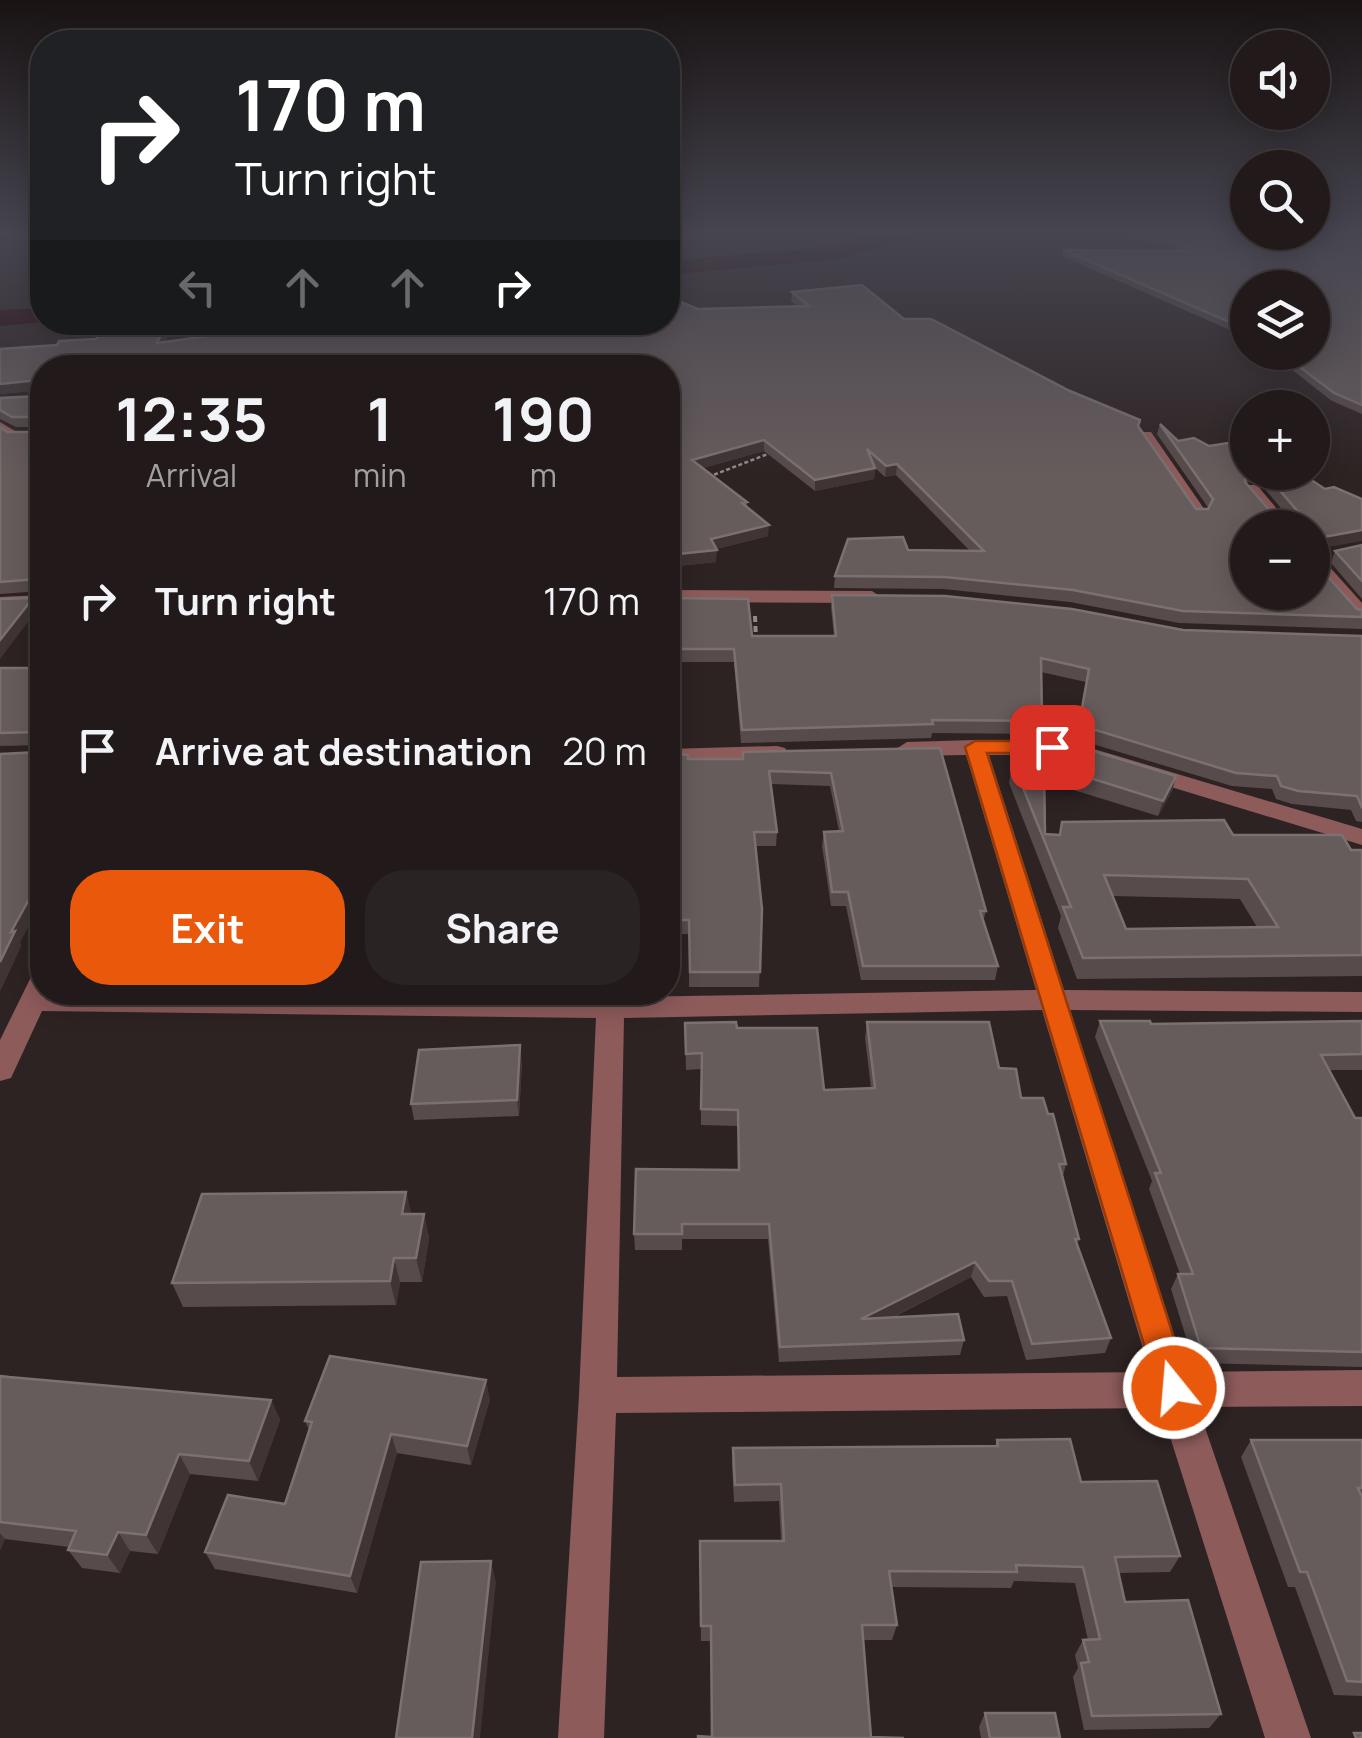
<!DOCTYPE html>
<meta charset="utf-8">
<style>
:root{--surface:#221a1a;--page:#2a2323;--text:#f1f3f6;--muted:#a2a1a2;--line:#3f3839;--accent:#ea580c}
body{margin:0;font-family:Manrope,sans-serif;background:var(--page);color:var(--text);height:100vh;display:flex;flex-direction:column;font-size:38px;white-space:nowrap}
*{box-sizing:border-box;margin:0}
p{font-size:32px;color:var(--muted)}
.icon{flex:none;width:55px;height:55px;fill:none;stroke:currentColor;stroke-width:2;stroke-linecap:round;stroke-linejoin:round}
.map{position:relative;flex:1;overflow:hidden}
.side{position:absolute;left:30px;top:355px;width:650px;height:650px;display:flex;flex-direction:column;background:var(--surface);border-radius:40px;box-shadow:0 5px 25px #0003,0 0 0 2px var(--line)}
.side>*{flex:none}
.guide{position:absolute;left:30px;top:30px;width:650px;height:305px;border-radius:40px;box-shadow:0 5px 25px #0003,0 0 0 2px var(--line);background:#202124;color:#fff;overflow:hidden}
.fabs{position:absolute;left:1230px;top:30px;display:grid;gap:20px}
.fabs a{display:grid;place-items:center;width:100px;height:100px;border-radius:50%;background:var(--surface);box-shadow:0 5px 25px #0003,0 0 0 2px var(--line);font-size:50px}
.pin{position:absolute;display:grid;place-items:center;width:85px;height:85px;color:#fff;margin:-42px;border-radius:20px;box-shadow:0 5px 15px #0006}
.me{position:absolute;width:110px;margin:-55px;rotate:343deg;stroke-linejoin:round;filter:drop-shadow(0 0 8px #0008)}
.turn{display:flex;align-items:center;gap:35px;height:210px;padding:0 40px;font-size:45px}
.turn .icon{width:130px;height:130px;stroke-width:2.5}
.turn b{display:block;font-size:70px;line-height:85px}
.lanes{display:flex;align-items:center;height:95px;padding:0 40px;background:#0003;justify-content:center;gap:50px;direction:ltr}
.lanes .off{opacity:.35}
.eta{display:flex;justify-content:space-evenly;align-items:center;height:170px;text-align:center}
.eta b{font-size:60px;font-weight:700;line-height:70px}
.action{display:flex;gap:20px;margin-top:auto;padding:20px 40px}
.action a{flex:1;height:115px;border-radius:40px;background:var(--accent);color:#fff;font-size:40px;font-weight:700;line-height:115px;text-align:center}
.action a+a{background:var(--page);color:var(--text)}
ul{padding:0;list-style:none}
li{display:flex;align-items:center;gap:30px;height:150px;padding:0 40px}
li div{flex:1}
li b{display:block;font-size:38px}
li em{font-style:normal}
.map>svg:first-child{display:block}
.lines{fill:none;stroke-linecap:round;stroke-linejoin:round}
.river{fill:#250002;fill-rule:evenodd}
.path-far1{stroke:#938989;stroke-width:2.5;stroke-dasharray:4 2.5;stroke-linecap:butt}
.path{stroke:#938989;stroke-width:4;stroke-dasharray:6 4;stroke-linecap:butt}
.street{fill:#8e5b5b;fill-rule:evenodd}
.wall{fill:#574b4b;fill-rule:evenodd}
.shaded-wall{fill:#403434}
.building{fill:#675c5c;stroke:#7b7171;stroke-width:2.5;fill-rule:evenodd}
.route{fill:#ea580c;stroke:#983908;stroke-width:2.5}
</style>
<div class="map">
<svg width="1362" height="1738" viewBox="0 0 1362 1738">
<rect width="100%" height="100%" fill="#2e2323"/>
<g class="lines">
<path class="river" d="M0 233H13L0 240Z
M883 233H916L913 237 839 259 668 275V261L838 246Z
M42 308V322H46L0 326V310Z"/>
<path class="path-far1" d="M708 477 773 452"/>
<path class="path" d="M755 616 756 640"/>
<path class="street" d="M0 422 15 431H42V439H11L0 433Z
M1141 432H1151L1207 513 1205 517H1193L1139 435Z
M1245 485H1257L1293 528H1276L1245 491Z
M1312 553 1318 554 1362 603V621L1355 619 1312 570Z
M668 590 872 591 881 597 872 603 668 602Z
M42 595V606L0 609V597Z
M975 740 1067 741 1362 829V845L1066 755H989L1064 990 1362 992V1012L1070 1010 1186 1372 1362 1370V1406L1198 1407 1311 1738H1265L1161 1408 616 1413 604 1738H558L579 1395 596 1018 42 1011 11 1078 0 1081V1040L32 975 42 972V992L597 998 598 992H624L625 997 1036 990 966 755 907 756 896 749 907 742ZM1042 1010 1150 1372 617 1377 624 1018Z
M777 746 785 748 788 753 785 758 668 763V749Z"/>
</g>
<path class="wall" d="M1117 233H1362V414L1332 401 1269 352H1312L1248 288V338L1062 256 1063 250 1182 251Z
M792 292 904 319 1138 426 1196 509H1209L1157 434 1160 424 1178 441 1209 446 1248 440V472H1299L1325 489 1313 550V560L1357 609 1362 610V629L1179 623 1070 602 943 589 834 588 835 576 908 550 970 551 896 475 885 477 875 468 874 479 815 491 764 451 703 468 747 502V507L768 536 716 549V562L668 567V368H42V593V591L0 594V427L7 432H38L40 427H16L0 419V398L39 396 42 392V390L0 394V349L57 345 165 326 168 335 165 342 327 326 328 332 698 309 797 306 791 301ZM1246 482 1260 483 1290 519H1277Z
M1362 545V599L1331 563 1335 551Z
M832 595 1183 630 1362 636V822L1356 821 1351 810 1292 804 1276 799 1272 789 1232 786 1076 739 1086 682 1041 672 1042 721 1039 734 932 733 931 738 741 743 734 662H679L680 745 668 746V598L752 636H834L831 608Z
M0 668H38L41 675H42V901L20 942 21 946 0 991 40 745 0 746Z
M940 748 986 911 983 922 998 966 995 980H861L846 906H831L822 846 824 832 839 831 830 786 771 784 777 832 776 846H756L762 909 759 987H689V934H668V753L688 759H742Z
M1013 763 1045 834 1059 835 1062 822 1233 835 1362 850V976L1077 979 1058 928 1061 916 1009 783ZM1113 896 1240 899 1257 927 1126 929Z
M1071 772 1176 776 1172 791 1158 816 1067 788Z
M1100 1021 1151 1024 1362 1021V1070H1329L1355 1118H1362V1367L1194 1363 1171 1289 1178 1274H1180L1149 1189 1152 1181 1095 1037Z
M867 1022 999 1068 1066 1164 1063 1176 1079 1239 1077 1245 1111 1338 1105 1353 1026 1360 1007 1296 984 1297 971 1277 892 1318 964 1340 960 1355 779 1362 768 1239H682V1250H635L634 1234 738 1170V1126L701 1125V1069L686 1070 685 1023 737 1028 824 1090 871 1088 865 1038Z
M522 1062 519 1116 414 1120 411 1104Z
M406 1192 411 1214H424L429 1238 422 1282H400L396 1305 183 1307 172 1283Z
M0 1376 271 1400 280 1420 258 1481 190 1474 158 1554 130 1551 120 1573 82 1568 68 1550 69 1547 5 1539 0 1550Z
M490 1399 471 1465 397 1453 357 1593 215 1569 205 1552 285 1504 309 1430 305 1421Z
M997 1440 1081 1482 1180 1556 1170 1572 1118 1573 1125 1602 1221 1714 1209 1728 1084 1730 1073 1677 1078 1668 1075 1655 1083 1640H1088L1075 1583 1014 1581 1011 1588 892 1587 897 1625 892 1640H863L711 1737V1641H701L700 1557 781 1541 779 1501 734 1502 732 1465 733 1448 995 1446Z
M1251 1440H1362V1696L1334 1695 1295 1587H1288L1241 1457Z
M985 1713 1060 1738H981L979 1727Z"/>
<path class="shaded-wall" d="M165 326 168 335 159 352 157 343Z
M38 380 42 390 0 394V384Z
M764 440V451L692 471V460Z
M897 464 896 475 885 477 886 466Z
M875 468 874 479 815 491V480Z
M769 525 768 536 711 550V539Z
M1362 530V541L1312 550 1313 539Z
M717 550 716 562 668 567V555Z
M33 598 37 610 0 659V640Z
M1176 776 1172 791 1158 816 1163 801Z
M42 876V901L20 942 21 946 0 991V962L11 932Z
M520 1045 522 1062 519 1116 517 1100Z
M406 1192 412 1216 402 1214Z
M424 1214 429 1238 422 1282 416 1258Z
M394 1258 400 1282 396 1305 390 1281Z
M975 1262 971 1277 859 1334 861 1319Z
M486 1380 490 1399 471 1465 467 1446Z
M271 1400 280 1420 258 1481 249 1461Z
M391 1434 397 1453 357 1593 350 1576Z
M179 1454 190 1474 158 1554 146 1535Z
M118 1532 130 1551 120 1573 107 1555Z
M0 1533 5 1539 0 1550Z
M491 1561 496 1582 480 1738H472Z"/>
<path class="building" d="M1139 233H1362V405L1334 393 1280 352H1312V288H1248V330L1063 250 1192 251 1193 248Z
M862 285 904 319H931L1070 391 1140 420 1138 426 1196 509H1208L1213 499 1160 424 1178 441 1194 438 1209 446 1248 440V471H1246L1245 482 1277 519H1299L1300 514 1264 472H1299L1325 489 1334 487 1362 499V530L1313 539V560L1357 609 1362 610V617L1183 611 1073 590 945 577 835 576 848 539 903 537 908 550 984 551 897 464 886 466 867 449 875 468 815 480 764 440 692 460 747 502 742 503 769 525 711 539 717 550 668 555V368H42V587L41 588 37 579 0 582V427L7 432H38L42 420 39 417H12L0 410V398L39 396 42 392 38 380 0 384V349L57 345 59 341 96 339 99 334 136 332 138 327 165 326 157 343 289 325 327 326 320 333 444 322H668V298H671L698 309 809 306 792 292ZM1248 528H1312V592H1248Z
M1362 545V581L1335 551Z
M832 595 945 596 1072 609 1183 630 1362 636V808L1357 796 1298 791 1281 786 1277 776 1236 773 1079 725 1089 669 1041 658 1042 721 932 720 933 724 742 730 734 649H679L680 732 668 733V598L748 599 752 636H836Z
M33 598 0 640V599Z
M0 668H38L33 675H42V876L11 932 15 931 0 962V754L39 752 40 736 37 732 0 733Z
M1080 747 1176 776 1163 801 1071 772Z
M940 748 986 911H980L998 966H863L848 892H832L824 832 843 831 831 773 769 771 777 832H754L762 909 760 972H690L689 920H668V753L688 755V759H743V752Z
M1013 763H1044L1045 834 1060 835 1062 822 1224 820 1233 835H1342L1351 850H1362V955L1083 958 1063 907H1071ZM1104 875 1248 879 1278 927 1126 929Z
M1100 1021H1150L1151 1024 1362 1021V1054L1321 1055 1355 1118H1362V1352L1201 1348 1178 1274H1193L1155 1173H1161Z
M736 1022 737 1028H817L824 1090 875 1088 867 1022H989L999 1068 1016 1069 1021 1098H1043L1048 1114H1053L1066 1164H1059L1079 1239H1075L1111 1338 1032 1344 1012 1281H989L975 1262 861 1319 958 1314 964 1340 780 1347 769 1224H682V1234H634L636 1169 739 1170 738 1110 701 1109 702 1053 686 1054 685 1023Z
M520 1045 517 1100 411 1104 419 1050Z
M406 1192 402 1214H424L416 1258H394L390 1281 172 1283 202 1194Z
M330 1356 486 1380 467 1446 391 1434 350 1576 205 1552 228 1495 285 1504 312 1422 305 1421Z
M0 1376 9 1377 271 1400 249 1461 179 1454 146 1535 118 1532 107 1555 68 1550 76 1531 0 1522Z
M1070 1439 1081 1482 1157 1481 1180 1556 1115 1557 1125 1602 1188 1600 1221 1714 1092 1716 1081 1663 1089 1662 1083 1640 1100 1639 1083 1567 1016 1565 1017 1572 889 1571 897 1625H862L871 1737 904 1738H698V1736L712 1737 711 1626H701L700 1541H784L781 1484 735 1485 733 1448 998 1446 997 1440Z
M1251 1440H1362V1488H1358L1362 1497V1682L1347 1681 1307 1572H1300Z
M491 1561 472 1738H396L421 1562Z
M985 1713H1055L1060 1738H990Z
M1354 1733H1362V1738H1356Z"/>
<linearGradient id="sky" x2="0" y2="1"><stop stop-color="#191313"/><stop offset="0.49" stop-color="#464550"/><stop offset="1" stop-color="#464550" stop-opacity="0"/></linearGradient>
<rect width="1362" height="476" fill="url(#sky)"/>
<path class="route" d="M975 741H1052L1063 747 1052 753H987L1190 1388 1185 1400 1174 1405 1162 1400 1157 1388 965 747Z"/>
</svg>
<div class="fabs">
<a><svg class="icon" aria-label="sound" viewBox="0 0 24 24"><path d="M4 9h4l5-4v14l-5-4H4zM17 9q2 3 0 6"/></svg></a>
<a><svg class="icon" aria-label="search" viewBox="0 0 24 24"><circle cx="10" cy="10" r="6"/><path d="M15 15l6 6"/></svg></a>
<a><svg class="icon" aria-label="layers" viewBox="0 0 24 24"><path d="M12 4l9 5-9 5-9-5zM3 14l9 5 9-5"/></svg></a>
<a>+</a>
<a>−</a>
</div>
<div class="pin" style="left:1052px;top:747px;background:#d93025"><svg class="icon" aria-label="arrive" viewBox="0 0 24 24"><path d="M6 21V4h12l-3 4 3 4H6"/></svg></div>
<svg class="me" style="left:1174px;top:1388px" viewBox="-20 -20 40 40"><circle r="17" fill="#ea580c" stroke="#fff" stroke-width="3"/><path d="M0-11L8 9 0 5-8 9z" fill="#fff"/></svg>
<div class="guide">
<div class="turn"><svg class="icon" aria-label="right" viewBox="0 0 24 24"><path d="M7 20v-9h11M14 6l5 5-5 5"/></svg><div><b>170 m</b>Turn right</div></div>
<div class="lanes"><svg class="icon off" aria-label="left" viewBox="0 0 24 24"><path d="M17 20v-9H6M10 6l-5 5 5 5"/></svg><svg class="icon off" aria-label="ahead" viewBox="0 0 24 24"><path d="M12 20V5M6 11l6-6 6 6"/></svg><svg class="icon off" aria-label="ahead" viewBox="0 0 24 24"><path d="M12 20V5M6 11l6-6 6 6"/></svg><svg class="icon" aria-label="right" viewBox="0 0 24 24"><path d="M7 20v-9h11M14 6l5 5-5 5"/></svg></div>
</div>
<section class="side">
<div class="eta">
<div><b>12:35</b><p>Arrival</p></div>
<div><b>1</b><p>min</p></div>
<div><b>190</b><p>m</p></div>
</div>
<ul>
<li><svg class="icon" aria-label="right" viewBox="0 0 24 24"><path d="M7 20v-9h11M14 6l5 5-5 5"/></svg><div><b>Turn right</b></div><em>170 m</em></li>
<li><svg class="icon" aria-label="arrive" viewBox="0 0 24 24"><path d="M6 21V4h12l-3 4 3 4H6"/></svg><div><b>Arrive at destination</b></div><em>20 m</em></li>
</ul>
<div class="action"><a>Exit</a><a>Share</a></div>
</section>
</div>
